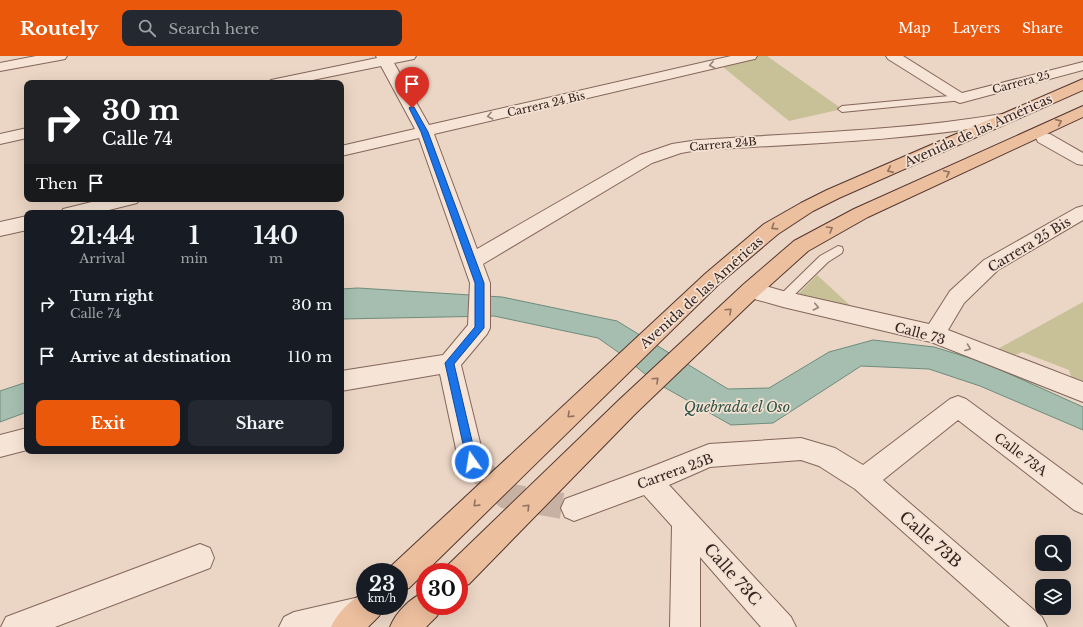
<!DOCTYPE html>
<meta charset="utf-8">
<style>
:root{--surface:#171b24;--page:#242831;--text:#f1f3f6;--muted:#9ea1a6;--accent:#ea580c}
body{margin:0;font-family:"Libre Baskerville",serif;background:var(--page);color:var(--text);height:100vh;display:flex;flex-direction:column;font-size:15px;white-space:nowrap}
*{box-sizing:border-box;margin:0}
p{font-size:13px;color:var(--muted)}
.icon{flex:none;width:22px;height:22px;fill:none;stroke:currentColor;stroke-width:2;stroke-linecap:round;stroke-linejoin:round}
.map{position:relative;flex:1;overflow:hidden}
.sheet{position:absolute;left:24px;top:154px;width:320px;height:244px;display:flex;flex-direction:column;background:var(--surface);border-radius:8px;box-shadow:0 4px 16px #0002}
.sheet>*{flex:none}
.top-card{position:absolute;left:24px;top:24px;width:320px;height:122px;border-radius:8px;box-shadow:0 4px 16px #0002;background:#202124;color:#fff;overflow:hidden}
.tools{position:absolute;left:1035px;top:479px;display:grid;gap:8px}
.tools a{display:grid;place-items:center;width:36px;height:36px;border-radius:8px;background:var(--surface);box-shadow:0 4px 16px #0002;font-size:20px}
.speed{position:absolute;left:356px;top:507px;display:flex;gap:8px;font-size:20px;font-weight:700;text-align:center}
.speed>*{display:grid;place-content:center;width:52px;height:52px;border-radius:50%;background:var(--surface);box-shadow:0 4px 16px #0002;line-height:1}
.speed small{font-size:10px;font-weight:400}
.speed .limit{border:6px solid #d22;background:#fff;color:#111}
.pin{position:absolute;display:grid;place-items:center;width:34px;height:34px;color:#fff;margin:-41px -17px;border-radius:50% 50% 50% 0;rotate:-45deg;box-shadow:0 0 4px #0007}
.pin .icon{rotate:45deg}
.me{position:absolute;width:44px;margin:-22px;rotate:347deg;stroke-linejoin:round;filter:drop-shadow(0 0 3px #0008)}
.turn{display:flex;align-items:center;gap:14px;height:84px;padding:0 12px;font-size:18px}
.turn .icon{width:52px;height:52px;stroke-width:2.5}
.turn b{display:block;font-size:28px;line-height:34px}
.then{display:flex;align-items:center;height:38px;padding:0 12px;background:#0003;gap:8px;font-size:15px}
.eta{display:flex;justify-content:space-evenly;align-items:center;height:68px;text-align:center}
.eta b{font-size:24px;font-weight:700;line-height:28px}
.primary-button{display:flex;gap:8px;margin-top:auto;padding:8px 12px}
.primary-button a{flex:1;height:46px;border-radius:8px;background:var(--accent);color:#fff;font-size:16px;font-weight:700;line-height:46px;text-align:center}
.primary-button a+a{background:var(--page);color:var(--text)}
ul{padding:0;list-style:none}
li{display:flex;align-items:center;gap:12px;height:52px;padding:0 12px}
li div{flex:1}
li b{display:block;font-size:15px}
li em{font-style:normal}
header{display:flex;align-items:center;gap:24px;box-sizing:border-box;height:56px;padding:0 20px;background:var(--accent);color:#fff}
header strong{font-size:19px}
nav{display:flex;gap:22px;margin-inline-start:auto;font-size:14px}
.search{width:280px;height:36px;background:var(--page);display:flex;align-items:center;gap:10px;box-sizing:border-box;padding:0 14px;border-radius:8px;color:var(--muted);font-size:15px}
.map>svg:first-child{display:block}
.green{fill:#c8c198}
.water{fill:#a5beb0;stroke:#6d8c7c}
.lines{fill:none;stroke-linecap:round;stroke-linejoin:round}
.street-tunnel{stroke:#c7b1a3;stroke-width:26;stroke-dasharray:26 13;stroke-linecap:butt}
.lane-casing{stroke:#84665b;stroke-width:2}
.street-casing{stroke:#84665b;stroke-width:2}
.primary-casing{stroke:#52362f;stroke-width:2}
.lane{fill:#f6e4d6;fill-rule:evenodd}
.street{fill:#f6e4d6;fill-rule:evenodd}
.primary{fill:#ecbf9e;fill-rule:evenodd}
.oneway{stroke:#96847a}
.oneway2{stroke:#90715e}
.route{fill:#1a73e8;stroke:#114b97}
.labels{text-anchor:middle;stroke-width:3.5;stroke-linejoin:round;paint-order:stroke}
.far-street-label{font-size:11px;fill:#35231f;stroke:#f3e1d3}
.street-label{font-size:13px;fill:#35231f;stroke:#f3e1d3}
.water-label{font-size:14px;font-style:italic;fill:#2f5447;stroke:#f3e1d3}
.near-street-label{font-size:16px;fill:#35231f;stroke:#f3e1d3}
</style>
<header>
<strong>Routely</strong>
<div class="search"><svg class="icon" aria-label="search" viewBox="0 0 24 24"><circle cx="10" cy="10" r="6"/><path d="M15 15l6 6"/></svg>Search here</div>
<nav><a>Map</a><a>Layers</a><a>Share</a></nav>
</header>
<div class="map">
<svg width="1083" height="571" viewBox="0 0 1083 571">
<rect width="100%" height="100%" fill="#ebd5c4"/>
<path class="green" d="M750 0H767L842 53 789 65 718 7Z
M817 219 854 253 798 238Z
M1083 246V326L1072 323 1069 314 1022 296 1013 300 996 294Z"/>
<path class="water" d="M358 232 502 241 617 265 728 333 769 332 829 296 873 284 934 291 983 306 1083 351V374L980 330 929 313 861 310 773 367 731 369 655 326 618 296 598 282 494 260 341 263V233Z
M27 326V356L0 366V335Z"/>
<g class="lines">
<path class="street-tunnel" d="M472 407 507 440 574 452"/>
<g class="lane-casing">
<path id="lane" d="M960 39 964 42 963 44 842 56 838 53 842 50Z
M838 190 842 191 843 194 842 197 828 206 787 246 783 247 779 246 777 243 779 240 820 200Z"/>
</g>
<g class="street-casing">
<path id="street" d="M36 0H67L65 3 60 4 0 15V7Z
M376 0H416L414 3 394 7 429 69 731 0H757L755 3 750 4 434 78 477 193 640 99 672 88 698 84C799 77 902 75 1002 58L1008 60 1010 63 1008 66 1002 68C902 85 799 88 698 94L681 97 652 107 483 208 490 227V272L487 278 461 309 485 407 481 415 472 419 463 415 459 407 440 318 341 335V315L443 299 468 269 470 227 419 82 341 100V90L415 73 381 10 298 27H268L271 24 377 2Z
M886 0H903L962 37 1083 6V14L960 47 955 45 888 3Z
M27 72V82L0 88V78Z
M1044 77 1050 78 1083 97V109L1077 108 1038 86 1036 82 1038 78Z
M104 143H140L137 147 97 157H61L63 153Z
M1083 150V164L998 214 964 247 948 274 1083 326V346L931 286 783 251 744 240 741 234 744 228 751 226 783 235 929 268 950 235 984 204 1076 152Z
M27 160V174L0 180V166Z
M958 340 966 343 1083 429V458L1074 454 958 364 883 424 1042 561 1047 571H1010L855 433 819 410 801 404 710 411 669 429 791 561 796 571H761L700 501V571H670L672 470 644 439 574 465 565 461 561 452 565 443 646 413 709 388 801 382 835 392 863 409 950 343Z
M27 372V394L0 401V379Z
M200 488 210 492 214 502 210 512 55 571H1L6 561Z
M364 540 365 550H377L379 555 374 565 358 571H279L284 561 294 556Z"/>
</g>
<g class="primary-casing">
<path id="primary" d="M1083 23V34L839 142 813 155 778 178 719 228 409 532 399 536V516H387L389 512 705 218 764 168 801 147 827 134Z
M1083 50V61L868 161 808 195 758 240 635 358 469 528 459 532V516H446L449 508 619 344 744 228 794 185 854 153Z
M425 536V550H442L437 560 426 571H390C396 556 410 542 425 536Z
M365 537V550H384L379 560 368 571H331C337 557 351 543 365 537Z"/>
</g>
<use href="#lane" class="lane"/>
<use href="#street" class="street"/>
<use href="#primary" class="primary"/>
</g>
<defs><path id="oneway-chevron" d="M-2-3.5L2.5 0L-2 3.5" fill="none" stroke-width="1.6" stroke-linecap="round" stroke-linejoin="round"/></defs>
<g class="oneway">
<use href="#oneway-chevron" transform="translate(712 9) rotate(167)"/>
<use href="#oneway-chevron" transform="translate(490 60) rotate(167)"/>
<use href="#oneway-chevron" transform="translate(816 251) rotate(13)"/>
<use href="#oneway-chevron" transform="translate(968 292) rotate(21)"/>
</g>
<g class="oneway2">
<use href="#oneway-chevron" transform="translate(1059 66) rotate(-24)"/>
<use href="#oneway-chevron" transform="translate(890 114) rotate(156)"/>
<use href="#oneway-chevron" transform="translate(947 117) rotate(-25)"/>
<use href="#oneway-chevron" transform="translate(774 171) rotate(147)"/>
<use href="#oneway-chevron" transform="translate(830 173) rotate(-30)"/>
<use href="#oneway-chevron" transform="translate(729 255) rotate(-43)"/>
<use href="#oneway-chevron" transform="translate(656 324) rotate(-43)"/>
<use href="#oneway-chevron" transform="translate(570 359) rotate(136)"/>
<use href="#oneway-chevron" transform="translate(476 448) rotate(136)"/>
<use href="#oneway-chevron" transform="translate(527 451) rotate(-45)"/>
</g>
<path class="route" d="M410 51H414L428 76 484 227V272L454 308 477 406 476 410 472 411 468 410 467 406 445 307 475 271V227L421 76 409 52Z"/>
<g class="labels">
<g class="far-street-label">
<text transform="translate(1021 26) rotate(-15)" y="4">Carrera 25</text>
<text transform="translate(546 48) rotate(-13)" y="4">Carrera 24 Bis</text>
<text transform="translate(723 88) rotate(-5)" y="4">Carrera 24B</text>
</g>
<g class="street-label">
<text transform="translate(978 74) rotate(-24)" y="5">Avenida de las Américas</text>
<text transform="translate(1029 188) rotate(-31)" y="5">Carrera 25 Bis</text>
<text transform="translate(701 236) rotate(-42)" y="5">Avenida de las Américas</text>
<text transform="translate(920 277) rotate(15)" y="5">Calle 73</text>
<text transform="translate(1021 398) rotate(37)" y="5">Calle 73A</text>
<text transform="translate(675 415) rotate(-20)" y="5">Carrera 25B</text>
</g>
<g class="water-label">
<text x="737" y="356">Quebrada el Oso</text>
</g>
<g class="near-street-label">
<text transform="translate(931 483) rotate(41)" y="6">Calle 73B</text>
<text transform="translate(733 518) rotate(48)" y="6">Calle 73C</text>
</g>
</g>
</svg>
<div class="tools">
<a><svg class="icon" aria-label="search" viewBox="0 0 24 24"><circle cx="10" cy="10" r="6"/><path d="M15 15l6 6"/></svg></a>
<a><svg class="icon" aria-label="layers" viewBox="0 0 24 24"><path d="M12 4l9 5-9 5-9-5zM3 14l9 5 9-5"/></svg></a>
</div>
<div class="speed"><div>23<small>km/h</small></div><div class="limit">30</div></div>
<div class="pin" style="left:412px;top:52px;background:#d93025"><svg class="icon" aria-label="arrive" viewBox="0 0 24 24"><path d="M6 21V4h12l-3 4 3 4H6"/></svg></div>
<svg class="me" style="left:472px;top:406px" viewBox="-20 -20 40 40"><circle r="17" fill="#1a73e8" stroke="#fff" stroke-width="3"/><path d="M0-11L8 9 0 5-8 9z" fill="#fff"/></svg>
<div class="top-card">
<div class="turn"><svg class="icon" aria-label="right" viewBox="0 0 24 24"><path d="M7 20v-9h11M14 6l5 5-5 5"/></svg><div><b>30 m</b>Calle 74</div></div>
<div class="then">Then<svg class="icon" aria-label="arrive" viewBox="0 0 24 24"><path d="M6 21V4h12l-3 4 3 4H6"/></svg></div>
</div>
<section class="sheet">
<div class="eta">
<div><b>21:44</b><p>Arrival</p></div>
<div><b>1</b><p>min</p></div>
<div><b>140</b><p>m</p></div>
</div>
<ul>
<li><svg class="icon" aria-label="right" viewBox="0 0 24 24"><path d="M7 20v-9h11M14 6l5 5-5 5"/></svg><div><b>Turn right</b><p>Calle 74</p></div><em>30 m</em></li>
<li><svg class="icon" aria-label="arrive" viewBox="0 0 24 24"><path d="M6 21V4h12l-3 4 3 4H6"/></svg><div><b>Arrive at destination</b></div><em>110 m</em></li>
</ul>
<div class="primary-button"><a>Exit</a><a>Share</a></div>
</section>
</div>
